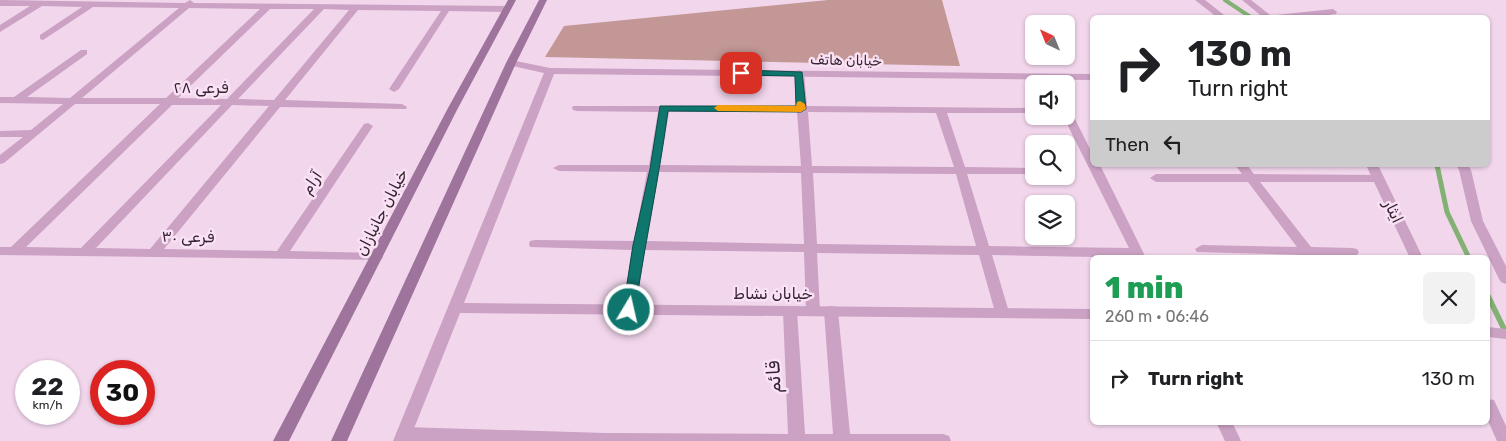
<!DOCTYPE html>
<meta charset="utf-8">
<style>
:root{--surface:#fff;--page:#f2f2f2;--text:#202124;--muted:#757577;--line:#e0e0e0}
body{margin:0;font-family:Rubik,"Noto Naskh Arabic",sans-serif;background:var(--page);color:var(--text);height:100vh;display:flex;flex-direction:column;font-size:19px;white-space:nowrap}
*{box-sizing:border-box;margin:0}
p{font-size:16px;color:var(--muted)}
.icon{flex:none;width:28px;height:28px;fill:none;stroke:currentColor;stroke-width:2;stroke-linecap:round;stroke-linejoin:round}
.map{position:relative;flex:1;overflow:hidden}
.sheet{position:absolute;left:1090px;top:255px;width:400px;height:170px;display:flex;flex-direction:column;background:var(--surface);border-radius:8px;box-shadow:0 1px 4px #0004}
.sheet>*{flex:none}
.top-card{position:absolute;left:1090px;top:15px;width:400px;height:152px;border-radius:8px;box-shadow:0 1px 4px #0004;background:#fff;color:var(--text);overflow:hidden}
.needle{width:32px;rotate:317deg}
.tools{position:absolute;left:1025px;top:15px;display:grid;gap:10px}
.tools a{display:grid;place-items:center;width:50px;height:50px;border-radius:8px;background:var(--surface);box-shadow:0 1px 4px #0004;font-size:25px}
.speed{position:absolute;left:15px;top:360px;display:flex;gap:10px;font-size:25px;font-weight:700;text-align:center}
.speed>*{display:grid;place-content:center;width:65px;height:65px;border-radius:50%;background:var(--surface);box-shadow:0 1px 4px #0004;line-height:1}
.speed small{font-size:12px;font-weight:400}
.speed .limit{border:8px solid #d22;background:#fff;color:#111}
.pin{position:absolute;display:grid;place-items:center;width:42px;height:42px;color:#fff;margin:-21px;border-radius:10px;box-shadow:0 2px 8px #0006}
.me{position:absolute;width:55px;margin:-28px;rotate:9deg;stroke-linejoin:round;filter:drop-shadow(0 0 4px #0008)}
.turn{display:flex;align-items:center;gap:18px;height:105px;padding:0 15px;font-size:22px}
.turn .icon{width:65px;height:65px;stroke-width:2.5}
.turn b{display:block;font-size:35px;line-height:42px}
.then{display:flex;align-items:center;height:48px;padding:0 15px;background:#0003;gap:10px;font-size:19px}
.round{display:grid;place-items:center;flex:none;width:52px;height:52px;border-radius:8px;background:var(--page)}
.summary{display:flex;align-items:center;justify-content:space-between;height:85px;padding:0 15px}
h1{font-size:30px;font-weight:800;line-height:38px;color:#1e9e55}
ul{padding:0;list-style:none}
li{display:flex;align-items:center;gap:15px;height:75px;padding:0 15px;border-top:1px solid var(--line)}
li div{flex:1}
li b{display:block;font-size:19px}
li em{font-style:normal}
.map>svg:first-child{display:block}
.green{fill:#c29795}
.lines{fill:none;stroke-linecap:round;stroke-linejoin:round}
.stream-far2{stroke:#83b173;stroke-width:4}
.stream-far1{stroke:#83b173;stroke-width:5}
.stream{stroke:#83b173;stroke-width:5.5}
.minor{fill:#cba1c4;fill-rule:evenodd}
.tertiary{fill:#cba1c4;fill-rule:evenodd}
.secondary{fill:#9e739c;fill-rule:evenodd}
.route{fill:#0f766e;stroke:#0a4d48}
.slow{fill:#f59e0b}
.labels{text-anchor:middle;stroke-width:5;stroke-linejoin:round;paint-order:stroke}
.far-street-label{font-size:14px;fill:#352434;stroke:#fae2f4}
.street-label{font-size:16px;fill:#352434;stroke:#fae2f4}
.near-street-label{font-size:19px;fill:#352434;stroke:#fae2f4}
</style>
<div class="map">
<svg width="1506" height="441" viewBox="0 0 1506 441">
<rect width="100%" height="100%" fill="#f2d6ec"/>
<path class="green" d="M828 0H942L960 66 545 57 564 26Z"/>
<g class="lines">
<path class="stream-far2" d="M1225 0 1252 18"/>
<path class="stream-far1" d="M1437 165 1447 212 1469 258"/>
<path class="stream" d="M1488 296 1506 333"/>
<path class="minor" d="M0 0 185 3 190 0 194 3 507 6 511 9 507 12 449 11 399 89 394 92 389 89 441 11 358 10 285 100 402 104 407 107 406 109 280 107 164 249 277 251 364 124 368 123 373 126 290 251 376 253 381 254 383 257 381 260 0 255V247H11L160 104H75L4 163 0 164V155L23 137H0V131L31 130 63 104 0 103V97H14L81 50H87V54L27 97 70 98 179 8 93 7 43 40 40 39V35L82 7 42 6 0 32V25L30 6H0ZM189 8 260 9 166 98H82ZM270 9H314L227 99 178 98ZM324 9 349 10 274 100 238 99ZM172 105H221L81 248 26 247ZM232 105 269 106 150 249 96 248Z
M1333 9 1337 12 1336 14 1306 18H1272L1276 15Z
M799 70 804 73 807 106 1031 108 1032 110 1027 113H947L965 167 1034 168V174H967L989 246 1129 248 1063 116H1066V108L1070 109 1092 153V165H1100L1146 258 992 255 1009 312 1007 316 1002 317 997 316 995 312 979 255 817 253 820 311 818 315 813 316 808 315 806 311 804 252 645 250 636 310 634 314H624L622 310 632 250 530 247 529 244 530 241 535 240 634 241 647 172 559 171 553 168 559 165H649L658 112 577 111 573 110 572 108 573 106H796L794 73ZM669 112H797L801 166 660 165ZM808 112 936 113 954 167 812 166ZM659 172 801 173 804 244 647 241ZM813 173 956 174 976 246 817 244Z
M1235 165H1247L1254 174 1382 175 1384 178 1378 182H1260L1311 247 1352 248 1357 249 1359 252 1357 255 1305 258 1304 255 1197 252 1195 249 1202 245 1297 247 1248 182H1156L1150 178 1156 174H1242Z
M790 306 795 307 797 311 805 434H833L824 311 826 307 831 306 836 307 838 311 850 434H943L949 436 951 441H409L398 439 396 434 398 429 404 427 605 433 788 434 783 311 785 307Z
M1488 327 1506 329V339L1488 337Z
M1216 422H1232L1241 441H1225Z"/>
<path class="tertiary" d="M1195 0H1205L1228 18H1218Z
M1242 0H1251L1274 18H1264Z
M511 60 550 68 1092 74V80L554 74 464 303 1092 309V319L460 313 409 441H393L544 73 508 65 506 63Z
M1366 165H1378L1423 258H1410Z
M1456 165H1468L1471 170 1483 221 1506 266V284L1501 282 1499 279 1471 221 1459 170Z
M1488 399 1494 400 1506 426V441H1497L1488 421Z"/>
<path class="secondary" d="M508 0H516L458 108 289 441H273L448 108Z
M539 0H547L516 63 347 441H331L506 63Z"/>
</g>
<path class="route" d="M741 70 802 72 806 109 801 112 668 111C659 178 645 243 635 310L634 313H624L623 310 633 245 650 169 660 106H796L795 76 738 75 737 73Z"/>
<path class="slow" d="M800 101 805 104 806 109 801 112 718 111 714 108 718 105 796 106 797 102Z"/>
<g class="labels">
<g class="far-street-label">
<text transform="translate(846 60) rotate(1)" y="5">خیابان هاتف</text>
</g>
<g class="street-label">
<text x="201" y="93">فرعی ۲۸</text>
<text transform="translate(311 182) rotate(-56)" y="6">آرام</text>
<text transform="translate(1394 211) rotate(64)" y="6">ایثار</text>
<text transform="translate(381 212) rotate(-63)" y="6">خیابان جانبازان</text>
<text transform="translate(188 236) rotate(1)" y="6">فرعی ۳۰</text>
<text x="773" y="299">خیابان نشاط</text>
</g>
<g class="near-street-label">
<text transform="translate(773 377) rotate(-93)" y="7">قائم</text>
</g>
</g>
</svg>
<div class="tools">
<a><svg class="needle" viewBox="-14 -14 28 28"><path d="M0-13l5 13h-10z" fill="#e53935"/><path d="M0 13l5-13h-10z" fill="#757577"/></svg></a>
<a><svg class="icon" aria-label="sound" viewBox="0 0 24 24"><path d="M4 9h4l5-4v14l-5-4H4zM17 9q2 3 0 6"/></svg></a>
<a><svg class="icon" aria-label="search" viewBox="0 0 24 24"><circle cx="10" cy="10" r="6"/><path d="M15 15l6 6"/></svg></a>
<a><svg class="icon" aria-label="layers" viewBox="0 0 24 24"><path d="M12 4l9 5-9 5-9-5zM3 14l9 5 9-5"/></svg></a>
</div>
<div class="speed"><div>22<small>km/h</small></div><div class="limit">30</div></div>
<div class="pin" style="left:741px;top:73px;background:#d93025"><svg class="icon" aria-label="arrive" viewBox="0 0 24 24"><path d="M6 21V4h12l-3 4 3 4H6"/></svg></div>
<svg class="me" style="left:629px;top:310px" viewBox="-20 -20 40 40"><circle r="17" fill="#0f766e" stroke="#fff" stroke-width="3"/><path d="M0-11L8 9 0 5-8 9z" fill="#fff"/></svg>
<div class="top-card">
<div class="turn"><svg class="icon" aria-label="right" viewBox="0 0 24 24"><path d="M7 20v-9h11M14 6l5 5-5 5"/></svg><div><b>130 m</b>Turn right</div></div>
<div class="then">Then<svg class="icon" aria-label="left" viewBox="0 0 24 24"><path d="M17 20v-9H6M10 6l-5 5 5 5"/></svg></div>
</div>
<section class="sheet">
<div class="summary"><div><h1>1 min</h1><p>260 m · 06:46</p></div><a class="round"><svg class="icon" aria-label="close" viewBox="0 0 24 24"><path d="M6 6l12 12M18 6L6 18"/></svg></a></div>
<ul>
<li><svg class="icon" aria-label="right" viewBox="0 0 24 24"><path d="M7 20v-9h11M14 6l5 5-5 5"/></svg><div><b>Turn right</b></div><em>130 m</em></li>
</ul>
</section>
</div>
